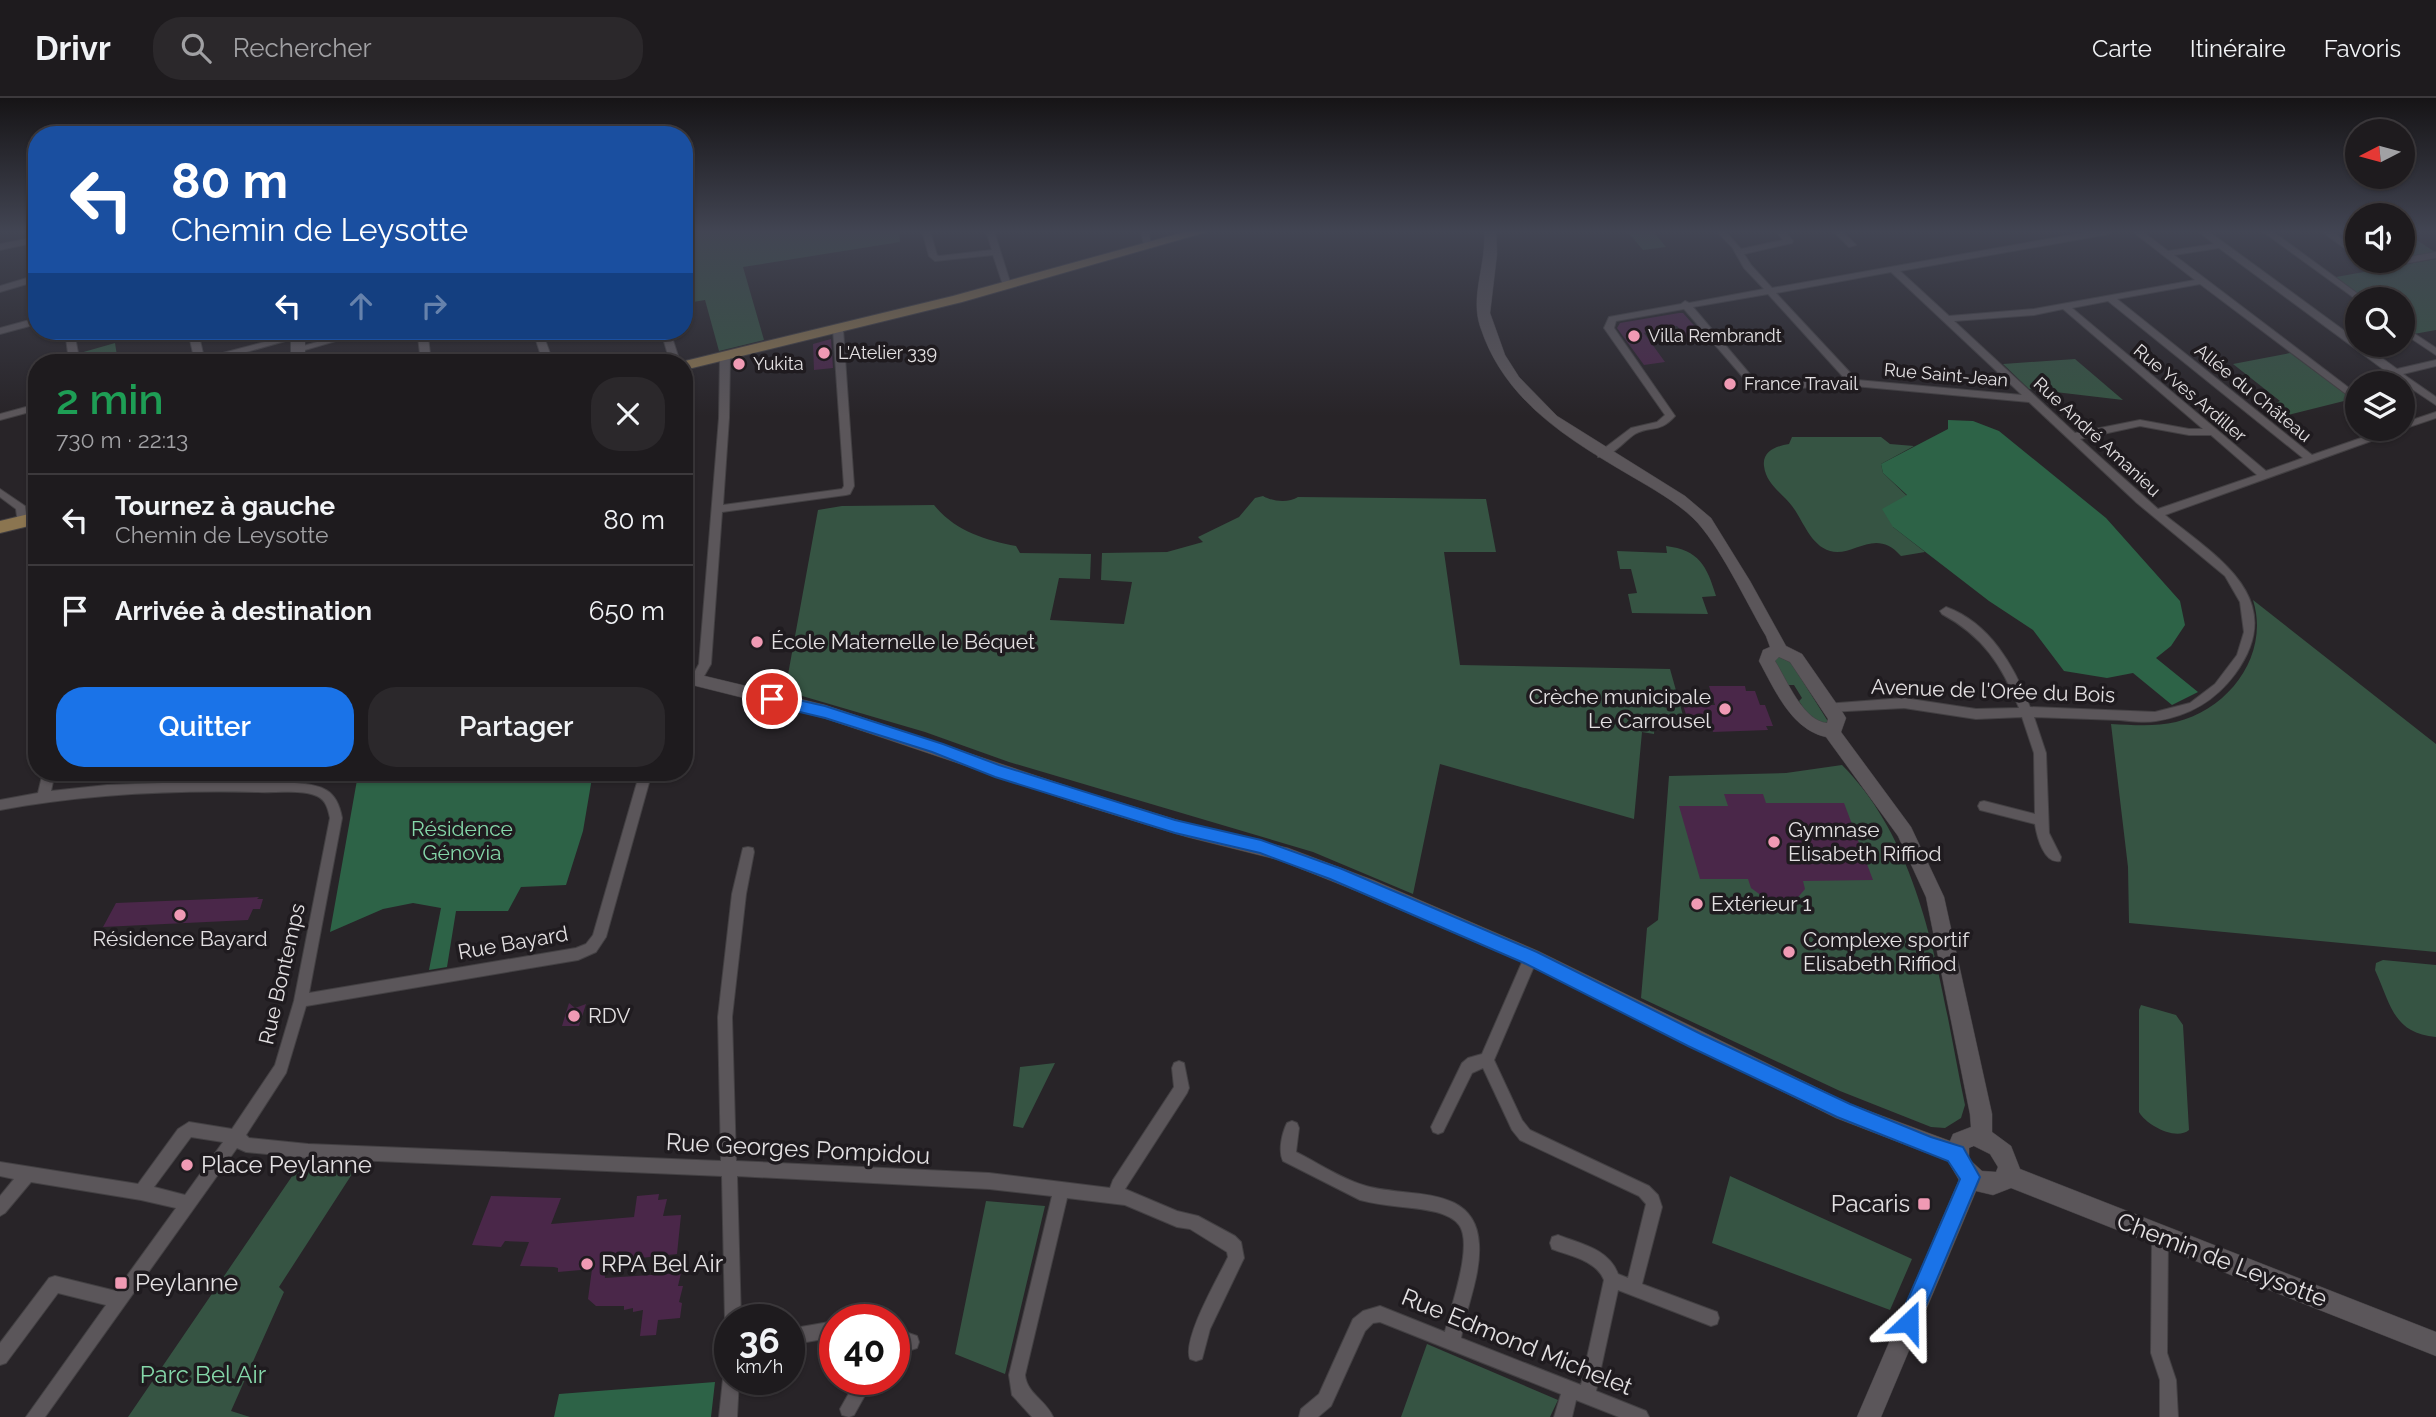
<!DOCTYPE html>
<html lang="fr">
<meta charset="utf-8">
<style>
:root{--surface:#1e1b1e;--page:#2b282b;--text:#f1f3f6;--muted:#a1a1a4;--line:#3c393c;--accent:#1a73e8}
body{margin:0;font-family:Raleway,sans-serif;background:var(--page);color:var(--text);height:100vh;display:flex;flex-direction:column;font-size:26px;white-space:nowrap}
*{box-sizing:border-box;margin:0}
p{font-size:23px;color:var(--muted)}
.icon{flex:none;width:38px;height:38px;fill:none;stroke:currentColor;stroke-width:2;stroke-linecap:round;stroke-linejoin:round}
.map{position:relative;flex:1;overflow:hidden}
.sheet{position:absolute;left:28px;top:256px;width:665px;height:427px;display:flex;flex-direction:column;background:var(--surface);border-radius:28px;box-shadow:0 2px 5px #0004,0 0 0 2px var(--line)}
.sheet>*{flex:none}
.guide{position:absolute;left:28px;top:28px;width:665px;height:214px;border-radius:28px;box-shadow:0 2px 5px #0004,0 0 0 2px var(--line);background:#1a4fa0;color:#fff;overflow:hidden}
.needle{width:46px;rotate:264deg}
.buttons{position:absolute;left:2345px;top:21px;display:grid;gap:14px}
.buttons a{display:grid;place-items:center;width:70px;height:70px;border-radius:50%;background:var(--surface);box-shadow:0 2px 5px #0004,0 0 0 2px var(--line);font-size:35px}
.speed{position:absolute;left:714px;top:1206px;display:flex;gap:14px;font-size:35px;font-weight:700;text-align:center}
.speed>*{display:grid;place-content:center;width:91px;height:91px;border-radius:50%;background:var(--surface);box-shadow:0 2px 5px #0004,0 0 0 2px var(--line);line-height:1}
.speed small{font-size:18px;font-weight:400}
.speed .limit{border:10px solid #d22;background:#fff;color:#111}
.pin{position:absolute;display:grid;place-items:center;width:60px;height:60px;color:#fff;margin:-30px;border:4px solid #fff;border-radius:50%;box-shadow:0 2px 7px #0007}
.me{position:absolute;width:77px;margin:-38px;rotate:23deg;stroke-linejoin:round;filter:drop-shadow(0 0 5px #0008)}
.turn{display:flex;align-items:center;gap:24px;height:147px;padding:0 28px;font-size:32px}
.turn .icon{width:91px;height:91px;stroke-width:2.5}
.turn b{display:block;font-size:49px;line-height:60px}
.lanes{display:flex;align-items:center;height:66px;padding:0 28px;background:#0003;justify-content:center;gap:35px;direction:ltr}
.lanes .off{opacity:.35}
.round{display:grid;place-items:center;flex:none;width:74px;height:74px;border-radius:28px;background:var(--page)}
.head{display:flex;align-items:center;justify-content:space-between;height:119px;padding:0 28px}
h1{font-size:42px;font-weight:600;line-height:52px;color:#1e9e55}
.action{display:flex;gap:14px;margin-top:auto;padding:14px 28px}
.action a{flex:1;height:80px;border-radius:28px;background:var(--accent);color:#fff;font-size:28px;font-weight:600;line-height:80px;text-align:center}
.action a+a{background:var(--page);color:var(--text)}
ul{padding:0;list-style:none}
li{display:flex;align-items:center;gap:21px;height:91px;padding:0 28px;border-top:2px solid var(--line)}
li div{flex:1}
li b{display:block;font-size:26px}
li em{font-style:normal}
header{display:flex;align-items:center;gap:42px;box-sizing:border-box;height:98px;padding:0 35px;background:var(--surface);border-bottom:2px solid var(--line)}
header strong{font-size:33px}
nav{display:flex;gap:38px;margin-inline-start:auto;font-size:24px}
.search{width:490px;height:63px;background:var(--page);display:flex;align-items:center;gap:18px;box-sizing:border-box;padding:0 24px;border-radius:28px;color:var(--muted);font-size:26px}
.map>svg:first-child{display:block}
.green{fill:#365443}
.forest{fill:#2d6347}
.building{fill:#4a2749}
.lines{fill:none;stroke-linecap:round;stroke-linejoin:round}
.street-casing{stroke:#434043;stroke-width:2}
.secondary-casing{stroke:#434043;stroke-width:1}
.primary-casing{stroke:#434043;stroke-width:2}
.street{fill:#5b565a;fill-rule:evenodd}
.secondary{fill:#5b565a;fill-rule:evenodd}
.primary{fill:#8b7550;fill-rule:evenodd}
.route{fill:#1a73e8;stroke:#114b97;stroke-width:2}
.poi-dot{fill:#f09ab4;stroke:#1f1b1f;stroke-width:2.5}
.labels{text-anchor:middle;stroke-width:7;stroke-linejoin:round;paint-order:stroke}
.far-poi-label{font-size:18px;fill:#e3e0e2;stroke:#1f1b1f;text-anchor:start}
.far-street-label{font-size:18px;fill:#e3e0e2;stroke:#1f1b1f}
.poi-label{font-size:21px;fill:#e3e0e2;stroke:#1f1b1f;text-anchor:start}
.street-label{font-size:21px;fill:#e3e0e2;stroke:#1f1b1f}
.park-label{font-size:21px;fill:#85d7a9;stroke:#1f1b1f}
.near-street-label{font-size:24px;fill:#e3e0e2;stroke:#1f1b1f}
.near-poi-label{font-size:24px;fill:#e3e0e2;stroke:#1f1b1f;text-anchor:start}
.near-park-label{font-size:24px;fill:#85d7a9;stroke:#1f1b1f}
</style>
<header>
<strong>Drivr</strong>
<div class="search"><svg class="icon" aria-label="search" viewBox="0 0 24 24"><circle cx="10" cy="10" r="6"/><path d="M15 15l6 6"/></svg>Rechercher</div>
<nav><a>Carte</a><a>Itinéraire</a><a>Favoris</a></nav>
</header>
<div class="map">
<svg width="2436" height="1319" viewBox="0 0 2436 1319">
<rect width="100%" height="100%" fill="#282428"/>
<path class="green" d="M684 133H899L900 144 743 169 764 242 719 253 705 202 693 204 684 172Z
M1627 133H1653L1666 149 1643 152Z
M2403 133 2435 154 2403 160Z
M2436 161V232L2414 236 2403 228V201H2366L2336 179Z
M115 245 118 264H73V257Z
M2290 255 2352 301 2288 317 2274 306 2280 303 2233 266Z
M2075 261 2123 302 2029 291 2003 266Z
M1792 339H1881L1890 346 1914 348 1881 366 1883 375 1907 398 1893 429 1925 454 1901 458C1875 428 1853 460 1830 453 1810 447 1803 422 1792 408 1782 395 1766 386 1764 368 1762 353 1777 348 1789 346Z
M1263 398C1273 404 1289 405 1298 399L1486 401 1496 454H1444L1460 567 1670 571 1684 621 1655 622 1654 636 1642 634 1634 721 1440 666 1413 796 1313 754 1009 664 925 634 785 593 818 412 842 408 934 407C955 433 985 442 1016 448L1020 455 1091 456 1090 481 1059 480 1050 522 1124 526 1132 484 1101 482 1102 455 1167 454 1203 444 1198 439 1239 419 1255 400Z
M1666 448C1699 452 1707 468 1716 498L1702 499 1708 516 1632 515 1628 496 1637 495 1631 471H1620L1617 453 1667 455Z
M2253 502 2436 646V854L2129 825 2128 769 2111 626C2132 627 2155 629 2176 624 2230 611 2270 556 2253 502Z
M1780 558 1790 563 1829 625H1813L1799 603 1802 600 1794 587H1788L1774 562Z
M1842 667C1927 752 1941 894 1965 1007L1961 1020 1945 1030 1931 1029 1840 993 1641 900 1647 830 1658 822 1669 678 1786 675Z
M2383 862 2436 867V939C2393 935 2391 907 2375 872L2376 865Z
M2141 907 2176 917 2183 927 2189 1032C2176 1043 2146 1027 2139 1014V912Z
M1055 965 1023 1030 1013 1028 1020 969Z
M297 1071 354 1073 279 1189 284 1194 231 1313 250 1319H128Z
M1730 1078 1912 1161 1890 1212 1712 1145Z
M986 1103 1045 1108 1005 1276 955 1256Z
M1427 1246 1558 1302 1550 1319H1401Z"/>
<path class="forest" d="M1948 322 1973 323 1999 333 2106 420 2180 503 2185 527 2171 548 2156 560 2198 594 2172 607 2133 575 2107 580 2064 573 2033 532 1989 503 1893 429 1882 411 1907 397 1883 375 1881 366 1948 331Z
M335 674H593L583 733 566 787 521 789 508 813H456L447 869 429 872 441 810 413 805 383 811 330 834 357 682 331 681Z
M715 1284 711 1319H554L559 1296Z"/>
<path class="building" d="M1679 215H1683L1706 241 1690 244 1677 228 1644 235 1665 264 1644 267 1617 230 1620 225Z
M831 241 833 270 814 272 813 246Z
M1709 588H1745L1746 593H1755L1760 607H1765L1773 628H1766L1768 632 1713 634 1712 629H1690L1683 607H1715Z
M1724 696H1763L1766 705H1844L1873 782 1803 783 1805 791 1793 805 1788 802 1780 811 1751 790 1748 781H1700L1679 708H1728Z
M259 799 257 801H263L260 811H253L248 822 103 829 116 805Z
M569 905 575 910 586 906 579 928H562Z
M659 1096 658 1102 667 1101 663 1118 681 1117 677 1156 604 1164 605 1180 681 1175 678 1188H683L679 1204 682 1205 680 1220 658 1222 656 1237 640 1238 643 1212 633 1214V1210L624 1212V1208H596L588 1201 592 1171 558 1174V1170L554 1169 520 1168 529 1144 505 1143 501 1149 472 1147 491 1098 561 1100 551 1126 634 1119 637 1098Z"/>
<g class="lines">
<g class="street-casing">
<path id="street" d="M922 133H930L937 157 939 158 992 152 986 133H994L1011 187 1007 190 1003 187 993 157 935 163 929 158Z
M1141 133H1149L1151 150 1144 148Z
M1716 133H1725L1741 151 1783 142 1776 133H1785L1793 143 1792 145 1744 156 1751 167 1772 190 2093 133H2113L2109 136 1900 173 1949 218 2034 211 2195 182 2132 133H2142L2168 153 2214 146 2198 133H2208L2357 242V247H2364L2397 271 2436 262V268L2403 276 2436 299V307L2391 277 2219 150 2174 157 2357 296V303L2354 302 2200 186 2117 201 2312 357 2387 331H2401L2399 333 2165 417C2217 459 2290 501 2235 576 2215 603 2189 618 2156 623 2144 625 2131 623 2119 622 2090 621 2062 620 2034 619L2046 655 2049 735 2061 759 2060 763C2044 766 2037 739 2035 726L1984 713 1980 712 1978 708 1980 704 1984 703 2035 716 2034 655 2022 619 1976 621 1904 610 1829 614 1825 612 1823 609 1825 606 1904 600 1976 611 2019 610C2002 567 1983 538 1942 516L1940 513 1946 509C1990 525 2014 568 2030 609L2155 614 2190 605 2215 586 2237 557 2244 534 2240 504 2225 478 2137 405 2029 304 1854 288 1758 291 1748 285 1684 211 1616 223 1614 230 1675 318C1659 336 1651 327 1635 336 1624 343 1612 360 1598 359V355L1631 330 1657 324 1665 317 1604 230 1609 219 1681 206 1685 203 1689 205 1764 191 1744 170 1732 149ZM1891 174 2022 297 1857 282 1776 195ZM1768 196 1846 282 1763 286 1754 281 1693 209ZM2108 203 2303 360 2266 373 2072 210ZM2063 211 2203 331H2189L2140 322 2075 335 1954 223 2034 217ZM2140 328 2189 337H2211L2257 377 2158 411 2080 341Z
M1833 133H1842L1856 147 1849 149Z
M2262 133H2272L2365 201 2357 202Z
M2321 133H2331L2357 152V159Z
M37 139V144L0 152V146Z
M2436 154V160L2380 170 2364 163H2403V160Z
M37 177V183L0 194V188Z
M37 220V226L0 236V230Z
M838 228 843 231 854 388 850 396 846 397 722 414 711 566 700 585H692L690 582 699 566 719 320 720 258 725 255 730 258 729 320 723 407 842 391 844 388 833 231Z
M2403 228 2436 250V257L2403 235Z
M65 233H74L78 255 76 257 73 258 68 255Z
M188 233H198L204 260 298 235 303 238 211 264H195Z
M355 233H370L298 254 293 251Z
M533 233H542L553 264H543Z
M661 233H670L680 264H670Z
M423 236 428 239 431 264H421L418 239Z
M37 306V312L0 322V316Z
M2436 314V320L2406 330 2402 331 2403 325Z
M0 391 25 408 27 423 26 426H18L16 411 0 399Z
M43 674H55L51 693 107 687 190 684 194 674H206L203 684 282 685 286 674H298L295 685C322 687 337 691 342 720L309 895 576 850 586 846 593 837 640 674H652L606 839 596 854 578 862 306 908 286 975 246 1037 249 1040 308 1046 721 1063 718 919 732 796 742 754 743 750 748 749 753 750 754 754 746 796 732 919 736 1063 989 1075 1110 1090 1113 1082 1174 989 1172 970 1174 965 1179 963 1184 965 1189 990 1187 995 1125 1091 1177 1113 1198 1118 1235 1138 1241 1144 1244 1160 1210 1231 1202 1261 1196 1263 1190 1261C1182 1241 1218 1180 1228 1159L1227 1154 1190 1131 1177 1129 1125 1107 1067 1100 1025 1277C1027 1296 1046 1302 1053 1319H1032L1012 1297 1009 1277 1052 1098 989 1091 737 1078 741 1222H730V1229L725 1222 722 1078 308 1060 246 1054 237 1050 45 1319H26L106 1207 58 1195 6 1265 0 1267V1245L49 1180 55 1178 116 1193 176 1110 141 1102 31 1084 5 1115 0 1118V1098L14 1081 0 1078V1064L138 1086 178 1031 189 1024 232 1031 275 967 294 903 330 720C328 711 326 702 317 698 300 691 275 695 258 694 171 692 85 696 0 712V702L38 695ZM191 1039 223 1044 185 1097 154 1089Z
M1531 853 1536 855 1538 859 1494 962 1522 1022 1530 1032 1649 1088 1658 1097 1662 1109 1642 1186 1717 1214 1719 1220 1717 1226 1711 1228 1618 1192 1596 1293 1646 1313 1649 1319H1619L1576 1302 1572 1319H1554L1561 1296 1380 1224 1373 1225 1365 1233 1331 1308 1318 1319H1299L1301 1311 1319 1296 1353 1221 1363 1213 1380 1208 1445 1234C1450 1210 1474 1147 1459 1127 1454 1120 1444 1116 1436 1114 1411 1108 1385 1109 1360 1102L1283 1063C1278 1053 1282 1035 1287 1025L1292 1023 1297 1025 1299 1030 1296 1054C1318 1065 1340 1080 1363 1087 1404 1101 1476 1084 1479 1146 1481 1178 1466 1209 1461 1240L1581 1287 1604 1182C1596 1162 1570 1158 1552 1151L1550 1145 1552 1139 1558 1137C1581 1146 1609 1151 1618 1176L1628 1180 1646 1106 1639 1098 1520 1042 1512 1032 1483 970 1472 975 1443 1034 1438 1036 1433 1034 1431 1029 1462 965 1468 960 1482 956 1526 855Z
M2160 1130 2166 1132 2168 1138 2167 1255 2176 1282 2178 1319H2160V1282L2151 1255 2152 1138 2154 1132Z
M835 1223V1239L789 1247V1231Z
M894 1230 917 1238 919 1244 917 1250 911 1252 894 1246Z
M730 1273V1281H739L737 1319H719L723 1281 725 1275Z
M857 1281H874L854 1317 849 1319 842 1317 840 1311Z"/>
</g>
<g class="secondary-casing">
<path id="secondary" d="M1484 133H1496L1497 156 1490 215 1505 257 1519 279 1557 318 1685 398 1711 420 1750 483 1786 548 1802 556 1843 615 1846 620 1841 634 1911 729 1944 799 1992 1016V1034L2011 1048 2020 1071 2436 1234V1258L2011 1090 1993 1097 1976 1093 1881 1319H1857L1959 1082 1948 1063 1836 1020 1524 865 1359 794 1279 762 1187 739 1082 707 824 620 684 585V573L825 607 1082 693 1187 725 1288 750 1373 782 1538 853 1850 1006 1950 1043 1953 1036 1971 1029 1970 1016 1926 799 1898 738 1826 639C1791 631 1775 592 1759 563L1763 552 1770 549 1766 538C1747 506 1719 445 1693 420 1675 403 1653 391 1631 378 1568 341 1504 303 1480 228 1470 197 1487 165 1484 133ZM1779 559 1790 564 1828 621 1827 625C1803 623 1787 582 1775 563ZM1974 1048 1990 1056 1998 1069 1996 1074 1982 1073 1969 1061V1050Z
M291 233H305V264H291Z"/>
</g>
<g class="primary-casing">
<path id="primary" d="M1188 133H1210L962 204 684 272V264H681L953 198Z
M37 414V426L0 435V423Z"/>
</g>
<use href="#street" class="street"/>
<use href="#secondary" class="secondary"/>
<use href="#primary" class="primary"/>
</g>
<linearGradient id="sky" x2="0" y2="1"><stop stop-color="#161416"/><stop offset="0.42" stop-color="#424553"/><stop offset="1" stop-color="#424553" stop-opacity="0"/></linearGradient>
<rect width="2436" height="318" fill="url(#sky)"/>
<path class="route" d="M772 596 825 608 943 646 999 667 1175 722 1261 742 1342 771 1537 854 1701 936 1850 1006 1931 1039 1963 1049 1980 1079 1916 1231 1909 1234 1901 1231 1898 1224 1960 1081 1948 1063 1837 1019 1688 948 1524 865 1330 781 1260 755 1175 735 995 679 932 654 825 620 766 606 764 601Z"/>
<g class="poi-dot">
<circle cx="1634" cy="238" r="7"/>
<circle cx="824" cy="255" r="7"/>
<circle cx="739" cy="266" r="7"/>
<circle cx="1730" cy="286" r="7"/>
<circle cx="757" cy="544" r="7"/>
<circle cx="1725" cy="611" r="7"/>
<circle cx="1774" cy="744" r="7"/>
<circle cx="1697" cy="806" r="7"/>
<circle cx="180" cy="817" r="7"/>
<circle cx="1789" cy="854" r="7"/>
<circle cx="574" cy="918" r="7"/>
<circle cx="187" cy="1067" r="7"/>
<rect x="1917" y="1099" width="14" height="14" rx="3.5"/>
<circle cx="587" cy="1166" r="7"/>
<rect x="114" y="1178" width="14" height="14" rx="3.5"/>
</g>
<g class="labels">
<g class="far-poi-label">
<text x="1648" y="244">Villa Rembrandt</text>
<text x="838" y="261">L'Atelier 339</text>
<text x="753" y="272">Yukita</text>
<text x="1744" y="292">France Travail</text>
</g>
<g class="far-street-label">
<text transform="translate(1946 277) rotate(5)" y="6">Rue Saint-Jean</text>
<text transform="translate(2190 295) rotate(40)" y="6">Rue Yves Ardiller</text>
<text transform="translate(2253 295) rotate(39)" y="6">Allée du Château</text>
<text transform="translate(2097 339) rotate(43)" y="6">Rue André Amanieu</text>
</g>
<g class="poi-label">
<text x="771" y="551">École Maternelle le Béquet</text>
<text x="1711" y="606" text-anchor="end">Crèche municipale<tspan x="1711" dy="24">Le Carrousel</tspan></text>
<text x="1788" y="739">Gymnase<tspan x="1788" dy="24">Elisabeth Riffiod</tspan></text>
<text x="1711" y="813">Extérieur 1</text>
<text x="180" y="848" text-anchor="middle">Résidence Bayard</text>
<text x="1803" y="849">Complexe sportif<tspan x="1803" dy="24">Elisabeth Riffiod</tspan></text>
<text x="588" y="925">RDV</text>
</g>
<g class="street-label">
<text transform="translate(1993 593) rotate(2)" y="7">Avenue de l'Orée du Bois</text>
<text transform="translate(513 845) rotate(-10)" y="7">Rue Bayard</text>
<text transform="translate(282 876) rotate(-77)" y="7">Rue Bontemps</text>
</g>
<g class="park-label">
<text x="462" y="738">Résidence<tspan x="462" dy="24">Génovia</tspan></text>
</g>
<g class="near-street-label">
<text transform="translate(798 1051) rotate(3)" y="8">Rue Georges Pompidou</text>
<text transform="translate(2222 1162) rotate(21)" y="8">Chemin de Leysotte</text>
<text transform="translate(1517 1244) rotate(22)" y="8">Rue Edmond Michelet</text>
</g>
<g class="near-poi-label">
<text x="201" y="1075">Place Peylanne</text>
<text x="1910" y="1114" text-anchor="end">Pacaris</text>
<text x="601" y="1174">RPA Bel Air</text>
<text x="135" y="1193">Peylanne</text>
</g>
<g class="near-park-label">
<text x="203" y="1285">Parc Bel Air</text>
</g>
</g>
</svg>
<div class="buttons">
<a><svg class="needle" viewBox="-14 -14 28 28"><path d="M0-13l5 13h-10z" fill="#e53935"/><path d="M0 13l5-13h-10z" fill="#a1a1a4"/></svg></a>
<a><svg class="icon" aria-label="sound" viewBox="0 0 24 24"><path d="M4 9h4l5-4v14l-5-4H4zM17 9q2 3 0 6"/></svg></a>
<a><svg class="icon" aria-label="search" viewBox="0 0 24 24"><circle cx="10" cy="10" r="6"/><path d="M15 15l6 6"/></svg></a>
<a><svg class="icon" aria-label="layers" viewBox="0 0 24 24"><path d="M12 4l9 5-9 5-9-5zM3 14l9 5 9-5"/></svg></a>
</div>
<div class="speed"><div>36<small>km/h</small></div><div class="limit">40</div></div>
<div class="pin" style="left:772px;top:601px;background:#d93025"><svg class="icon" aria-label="arrive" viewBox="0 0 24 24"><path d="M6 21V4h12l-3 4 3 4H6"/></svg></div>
<svg class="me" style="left:1909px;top:1224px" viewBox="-20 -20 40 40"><path d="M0-17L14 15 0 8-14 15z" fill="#1a73e8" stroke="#fff" stroke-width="4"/></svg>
<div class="guide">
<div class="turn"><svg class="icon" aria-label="left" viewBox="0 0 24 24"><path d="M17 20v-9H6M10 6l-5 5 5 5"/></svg><div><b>80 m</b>Chemin de Leysotte</div></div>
<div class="lanes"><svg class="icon" aria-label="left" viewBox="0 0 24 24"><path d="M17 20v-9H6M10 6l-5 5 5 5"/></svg><svg class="icon off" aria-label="ahead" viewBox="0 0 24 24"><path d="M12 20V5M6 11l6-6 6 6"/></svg><svg class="icon off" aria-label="right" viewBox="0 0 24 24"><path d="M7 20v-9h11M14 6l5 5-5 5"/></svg></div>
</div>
<section class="sheet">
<div class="head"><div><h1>2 min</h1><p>730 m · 22:13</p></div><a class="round"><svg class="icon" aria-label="close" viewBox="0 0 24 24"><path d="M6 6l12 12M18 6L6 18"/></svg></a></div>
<ul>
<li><svg class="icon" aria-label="left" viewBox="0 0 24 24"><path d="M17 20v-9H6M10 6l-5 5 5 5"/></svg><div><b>Tournez à gauche</b><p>Chemin de Leysotte</p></div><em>80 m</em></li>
<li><svg class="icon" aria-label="arrive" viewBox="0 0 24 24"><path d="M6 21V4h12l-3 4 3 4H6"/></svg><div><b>Arrivée à destination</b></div><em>650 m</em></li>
</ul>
<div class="action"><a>Quitter</a><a>Partager</a></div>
</section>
</div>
